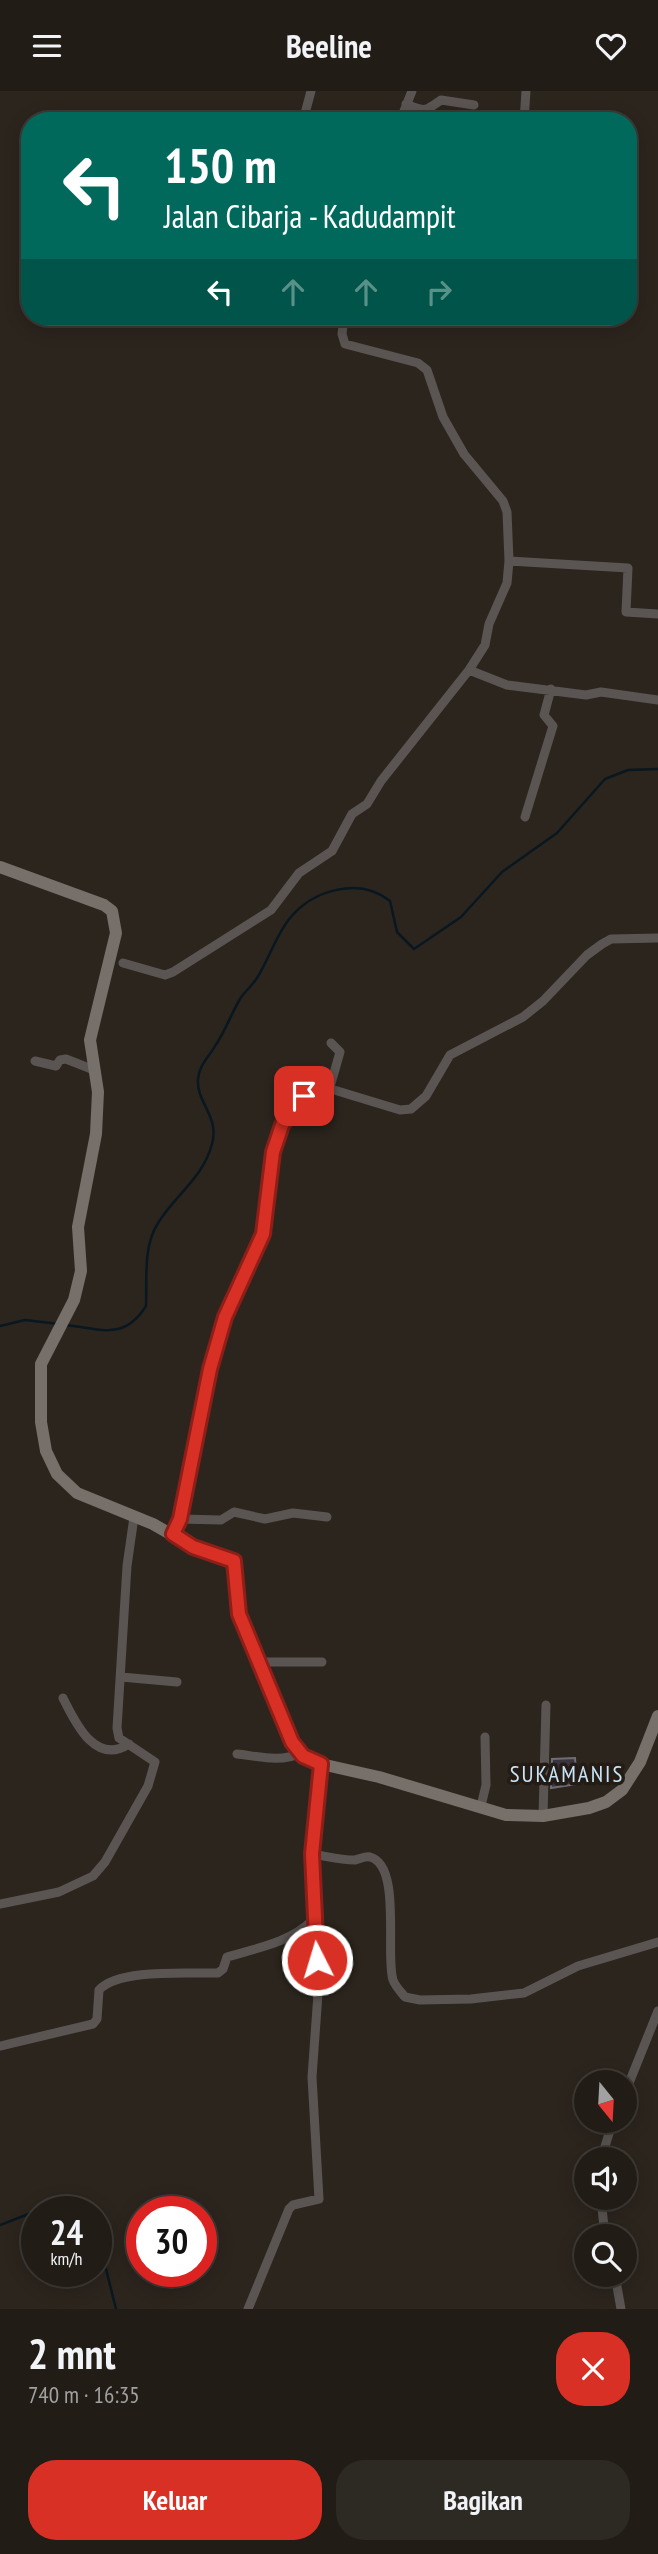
<!DOCTYPE html>
<html lang="id">
<meta charset="utf-8">
<style>
:root{--surface:#211c16;--page:#2d2923;--text:#f1f3f6;--muted:#a2a1a1;--line:#3e3a35;--accent:#d93025}
body{margin:0;font-family:"PT Sans Narrow",sans-serif;background:var(--page);color:var(--text);height:100vh;display:flex;flex-direction:column;font-size:26px;white-space:nowrap}
*{box-sizing:border-box;margin:0}
p{font-size:23px;color:var(--muted)}
.icon{flex:none;width:38px;height:38px;fill:none;stroke:currentColor;stroke-width:2;stroke-linecap:round;stroke-linejoin:round}
.map{position:relative;height:2218px;overflow:hidden}
.drawer{display:flex;flex-direction:column;background:var(--surface);flex:1}
.drawer>*{flex:none}
.banner{position:absolute;left:21px;top:21px;width:616px;height:214px;border-radius:28px;box-shadow:0 4px 18px #0003,0 0 0 2px var(--line);background:#00695c;color:#fff;overflow:hidden}
.needle{width:46px;rotate:162deg}
.buttons{position:absolute;left:574px;top:1979px;display:grid;gap:14px}
.buttons a{display:grid;place-items:center;width:63px;height:63px;border-radius:50%;background:var(--surface);box-shadow:0 4px 18px #0003,0 0 0 2px var(--line);font-size:35px}
.speed{position:absolute;left:21px;top:2105px;display:flex;gap:14px;font-size:35px;font-weight:700;text-align:center}
.speed>*{display:grid;place-content:center;width:91px;height:91px;border-radius:50%;background:var(--surface);box-shadow:0 4px 18px #0003,0 0 0 2px var(--line);line-height:1}
.speed small{font-size:18px;font-weight:400}
.speed .limit{border:10px solid #d22;background:#fff;color:#111}
.pin{position:absolute;display:grid;place-items:center;width:60px;height:60px;color:#fff;margin:-30px;border-radius:14px;box-shadow:0 4px 10px #0006}
.me{position:absolute;width:77px;margin:-38px;rotate:355deg;stroke-linejoin:round;filter:drop-shadow(0 0 5px #0008)}
.turn{display:flex;align-items:center;gap:24px;height:147px;padding:0 28px;font-size:32px}
.turn .icon{width:91px;height:91px;stroke-width:2.5}
.turn b{display:block;font-size:49px;line-height:60px}
.lanes{display:flex;align-items:center;height:66px;padding:0 28px;background:#0003;justify-content:center;gap:35px;direction:ltr}
.lanes .off{opacity:.35}
.round{display:grid;place-items:center;flex:none;width:74px;height:74px;border-radius:28px;background:var(--page)}
.overview{display:flex;align-items:center;justify-content:space-between;height:119px;padding:0 28px}
h1{font-size:42px;font-weight:600;line-height:52px}
.primary-button{display:flex;gap:14px;margin-top:auto;padding:14px 28px}
.primary-button a{flex:1;height:80px;border-radius:28px;background:var(--accent);color:#fff;font-size:28px;font-weight:600;line-height:80px;text-align:center}
.primary-button a+a{background:var(--page);color:var(--text)}
header{display:flex;justify-content:space-between;align-items:center;height:91px;padding:0 28px;background:var(--surface);font-size:32px;font-weight:600}
.map>svg:first-child{display:block}
.lines{fill:none;stroke-linecap:round;stroke-linejoin:round}
.stream{stroke:#091720;stroke-width:2.5}
.building{fill:#38353f;stroke:#6f6d77;stroke-width:2}
.street{stroke:#5a5552;stroke-width:9}
.secondary{stroke:#766f6a;stroke-width:12}
.route-casing{stroke:#8d1f18;stroke-width:18}
.route{stroke:#d93025;stroke-width:12}
.labels{text-anchor:middle;stroke-width:7;stroke-linejoin:round;paint-order:stroke}
.quarter-label{font-size:23px;letter-spacing:2px;fill:#c7e4f7;stroke:#231b14}
</style>
<header><svg class="icon" aria-label="menu" viewBox="0 0 24 24"><path d="M4 6h16M4 12h16M4 18h16"/></svg>Beeline<svg class="icon" aria-label="heart" viewBox="0 0 24 24"><path d="M12 20l-8-8c-3-5 5-10 8-4 3-6 11-1 8 4z"/></svg></header>
<div class="map">
<svg width="658" height="2218" viewBox="0 0 658 2218">
<rect width="100%" height="100%" fill="#2c251e"/>
<g class="lines">
<path class="stream" d="M65 1234C100 1237 123 1251 146 1215 147 1189 143 1155 158 1132 176 1103 203 1087 212 1053 220 1026 196 1011 198 988 199 974 209 966 215 955 225 941 231 923 240 908 245 900 252 895 257 887 269 868 276 844 290 827 314 798 360 786 390 810L397 841 414 858 461 826 502 781 557 742 605 688 628 679 658 678
M0 1235 25 1229 59 1233
M0 2134 44 2117 52 2121
M96 2162 106 2178 116 2218"/>
</g>
<path class="building" d="M575 1667 577 1693 551 1697 552 1668Z"/>
<g class="lines">
<path class="street" d="M406 13C426 21 424 21 441 9L474 14
M303 30 311 0
M400 30 412 0
M524 30 526 0
M509 470 628 477 626 521 658 523
M469 579 507 594 586 604 601 601 658 609
M525 726 553 635 544 624 551 598
M123 872 165 884 173 881 271 819 299 782 332 760 352 723 367 713 381 690 469 579 485 554 489 533 507 492 509 470 507 421 503 410 464 363 443 326 427 279 418 272 345 253 342 243 344 226
M35 970 56 975 60 969 66 968 94 979
M330 996 340 961 331 952
M180 1428 221 1429 234 1421 265 1428 293 1422 327 1426
M173 1443 180 1428 210 1278 225 1226 263 1143 273 1061 290 1021 304 1005 321 995 400 1019 411 1018 426 1005 450 964 523 926 543 910 587 864 602 853 611 848 658 847
M258 1571H322
M121 1586 177 1591
M63 1607C75 1631 95 1675 129 1653
M237 1663C256 1665 282 1672 300 1662
M481 1715 486 1694 485 1646
M543 1725 546 1614
M312 1763C325 1765 341 1769 355 1769 360 1768 365 1765 370 1766 402 1774 385 1864 393 1889 395 1895 401 1901 405 1906L420 1909 471 1908 524 1902 578 1875 658 1851
M0 1813 59 1801 93 1785 105 1771 148 1695 155 1671 119 1647 117 1637 127 1475 134 1426
M0 1955 93 1933 97 1928 99 1899C119 1877 189 1883 218 1882L223 1878 227 1866C257 1857 289 1852 313 1829L312 1757 321 1673
M625 2002 658 1920
M601 2068 613 2030
M601 2107 605 2146
M615 2184 621 2218
M248 2218 289 2118 293 2114 319 2108 312 1986 319 1889 313 1829"/>
<path class="secondary" d="M0 776 104 814 112 820 116 842 90 949 98 1001 96 1043 78 1136 81 1180 74 1209 41 1273V1331L46 1360 57 1383 77 1402 153 1433 193 1456 234 1470 239 1523 291 1651 303 1665 321 1673 379 1686 506 1724 543 1725 589 1717 606 1711 622 1699 640 1671 658 1625"/>
</g>
<g class="lines">
<g class="route-casing">
<path id="route" d="M304 1005 282 1034 273 1061 263 1143 225 1226 210 1278 180 1428 173 1443 193 1456 234 1470 239 1523 292 1651 303 1665 321 1673 312 1763 317 1869"/>
</g>
<use href="#route" class="route"/>
</g>
<g class="labels">
<g class="quarter-label">
<text x="567" y="1691">SUKAMANIS</text>
</g>
</g>
</svg>
<div class="buttons">
<a><svg class="needle" viewBox="-14 -14 28 28"><path d="M0-13l5 13h-10z" fill="#e53935"/><path d="M0 13l5-13h-10z" fill="#a2a1a1"/></svg></a>
<a><svg class="icon" aria-label="sound" viewBox="0 0 24 24"><path d="M4 9h4l5-4v14l-5-4H4zM17 9q2 3 0 6"/></svg></a>
<a><svg class="icon" aria-label="search" viewBox="0 0 24 24"><circle cx="10" cy="10" r="6"/><path d="M15 15l6 6"/></svg></a>
</div>
<div class="speed"><div>24<small>km/h</small></div><div class="limit">30</div></div>
<div class="pin" style="left:304px;top:1005px;background:#d93025"><svg class="icon" aria-label="arrive" viewBox="0 0 24 24"><path d="M6 21V4h12l-3 4 3 4H6"/></svg></div>
<svg class="me" style="left:317px;top:1869px" viewBox="-20 -20 40 40"><circle r="17" fill="#d93025" stroke="#fff" stroke-width="3"/><path d="M0-11L8 9 0 5-8 9z" fill="#fff"/></svg>
<div class="banner">
<div class="turn"><svg class="icon" aria-label="left" viewBox="0 0 24 24"><path d="M17 20v-9H6M10 6l-5 5 5 5"/></svg><div><b>150 m</b>Jalan Cibarja - Kadudampit</div></div>
<div class="lanes"><svg class="icon" aria-label="left" viewBox="0 0 24 24"><path d="M17 20v-9H6M10 6l-5 5 5 5"/></svg><svg class="icon off" aria-label="ahead" viewBox="0 0 24 24"><path d="M12 20V5M6 11l6-6 6 6"/></svg><svg class="icon off" aria-label="ahead" viewBox="0 0 24 24"><path d="M12 20V5M6 11l6-6 6 6"/></svg><svg class="icon off" aria-label="right" viewBox="0 0 24 24"><path d="M7 20v-9h11M14 6l5 5-5 5"/></svg></div>
</div>
</div>
<section class="drawer">
<div class="overview"><div><h1>2 mnt</h1><p>740 m · 16:35</p></div><a class="round" style="background:#d93025;color:#fff"><svg class="icon" aria-label="close" viewBox="0 0 24 24"><path d="M6 6l12 12M18 6L6 18"/></svg></a></div>
<div class="primary-button"><a>Keluar</a><a>Bagikan</a></div>
</section>
